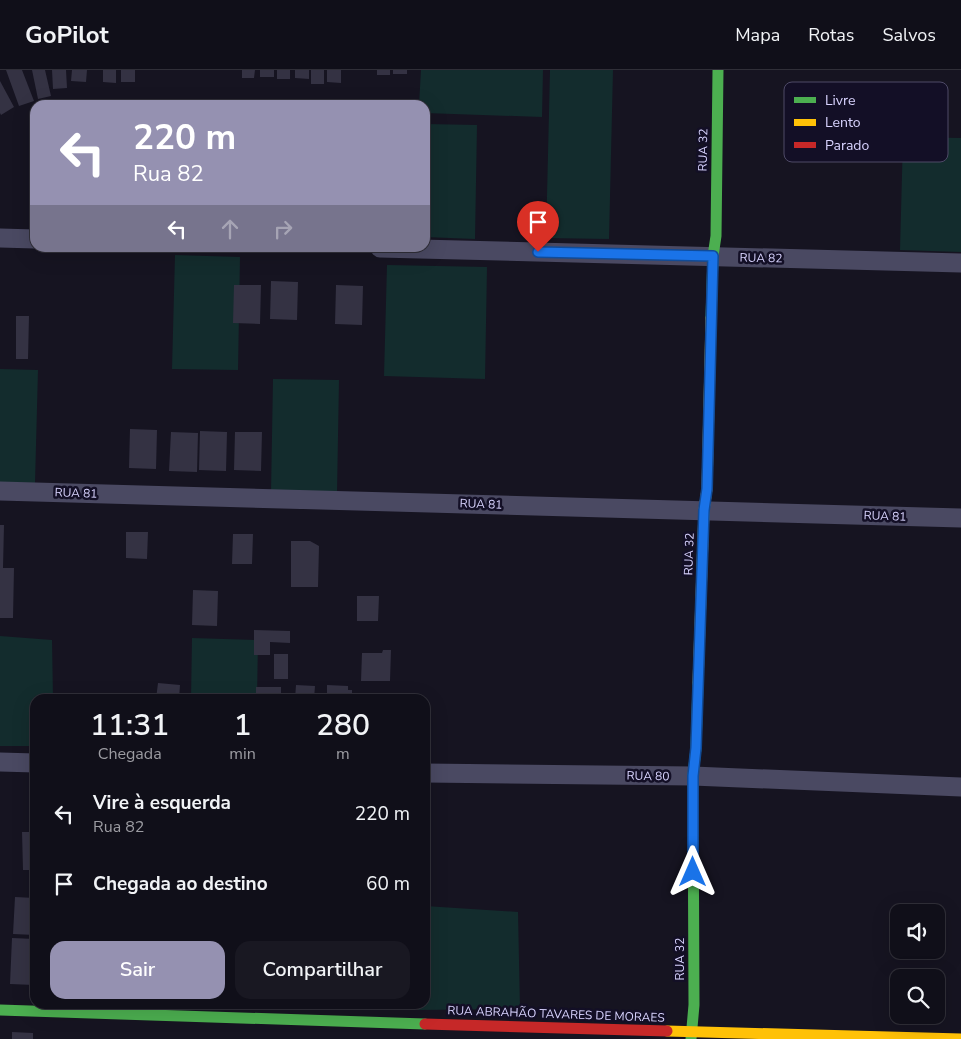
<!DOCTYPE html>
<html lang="pt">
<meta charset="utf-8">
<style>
:root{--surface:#100f19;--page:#191822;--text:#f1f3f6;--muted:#9c9ca2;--line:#302f38;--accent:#9591b1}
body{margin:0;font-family:"Nunito Sans",sans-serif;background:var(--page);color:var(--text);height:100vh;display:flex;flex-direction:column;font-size:19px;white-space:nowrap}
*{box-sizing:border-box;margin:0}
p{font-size:16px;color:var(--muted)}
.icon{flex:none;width:28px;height:28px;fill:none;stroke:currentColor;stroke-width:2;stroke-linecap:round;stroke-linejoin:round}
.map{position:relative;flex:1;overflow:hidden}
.panel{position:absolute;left:30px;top:624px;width:400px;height:315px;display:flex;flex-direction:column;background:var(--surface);border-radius:15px;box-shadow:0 5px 20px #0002,0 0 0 1px var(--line)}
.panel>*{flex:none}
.guide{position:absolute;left:30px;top:30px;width:400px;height:152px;border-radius:15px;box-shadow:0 5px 20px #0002,0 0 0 1px var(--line);background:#9591b1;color:#fff;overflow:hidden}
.fabs{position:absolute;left:890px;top:834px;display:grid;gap:10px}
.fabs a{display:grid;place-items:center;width:55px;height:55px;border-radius:10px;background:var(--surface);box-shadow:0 5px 20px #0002,0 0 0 1px var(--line);font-size:25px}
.pin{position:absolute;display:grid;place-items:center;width:42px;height:42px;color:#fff;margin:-51px -21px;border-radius:50% 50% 50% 0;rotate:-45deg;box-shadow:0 0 5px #0007}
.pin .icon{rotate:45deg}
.me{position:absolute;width:55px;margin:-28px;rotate:0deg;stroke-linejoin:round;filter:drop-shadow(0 0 4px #0008)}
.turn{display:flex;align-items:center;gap:18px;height:105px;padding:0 20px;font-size:22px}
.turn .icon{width:65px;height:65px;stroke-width:2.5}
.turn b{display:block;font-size:35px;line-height:42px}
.lanes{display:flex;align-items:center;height:48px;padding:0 20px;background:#0003;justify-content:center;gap:25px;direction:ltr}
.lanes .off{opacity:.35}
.eta{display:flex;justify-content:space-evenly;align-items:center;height:85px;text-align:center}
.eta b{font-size:30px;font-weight:600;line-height:35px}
.cta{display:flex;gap:10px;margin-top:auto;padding:10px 20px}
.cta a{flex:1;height:58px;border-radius:15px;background:var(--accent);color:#fff;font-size:20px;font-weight:600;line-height:58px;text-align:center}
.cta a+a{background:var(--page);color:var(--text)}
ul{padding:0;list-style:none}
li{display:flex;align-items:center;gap:15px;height:70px;padding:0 20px}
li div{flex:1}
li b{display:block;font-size:19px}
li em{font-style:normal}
header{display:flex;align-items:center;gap:30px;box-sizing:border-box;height:70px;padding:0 25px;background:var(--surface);border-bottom:1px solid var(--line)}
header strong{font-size:24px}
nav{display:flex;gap:28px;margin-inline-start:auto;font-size:18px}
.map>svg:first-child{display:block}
.green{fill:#132c2d}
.building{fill:#343243}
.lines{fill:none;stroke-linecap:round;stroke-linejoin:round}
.street{stroke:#4a4962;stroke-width:19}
.fast{stroke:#4caf50;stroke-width:11}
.slow{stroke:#ffc107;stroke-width:11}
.jam{stroke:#c62828;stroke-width:11}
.route-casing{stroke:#114b97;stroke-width:12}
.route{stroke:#1a73e8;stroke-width:9}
.labels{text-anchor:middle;stroke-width:5;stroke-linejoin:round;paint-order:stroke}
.street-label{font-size:12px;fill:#d9d4ff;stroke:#130f26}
.key{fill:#130f26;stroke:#4e4a67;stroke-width:1}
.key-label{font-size:14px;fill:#d9d4ff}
</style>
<header>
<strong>GoPilot</strong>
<nav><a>Mapa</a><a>Rotas</a><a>Salvos</a></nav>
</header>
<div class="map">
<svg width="961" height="969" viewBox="0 0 961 969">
<rect width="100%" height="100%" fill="#161421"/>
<path class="green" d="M421 0H543L542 47 425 43V35H419Z
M550 0H613L609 169 546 168Z
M425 54 477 55 475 169 425 167Z
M903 67 961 68V182L900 180Z
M175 185 240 187 238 300 172 299Z
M387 195 487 197 485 309 384 306Z
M0 299 38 300 35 413 0 412Z
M273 309 339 310 337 423 271 422Z
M0 566 52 570 53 629H35V676H0Z
M192 568 258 570 257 629H191Z
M425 836 518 842 520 939 418 940V934H425Z"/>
<path class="building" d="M6 0H22L34 31 19 36Z
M32 0H45L51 26 38 29Z
M52 0H66L67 18 53 19Z
M72 0H87L86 12 71 11Z
M103 0H116V13L103 12Z
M121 0H135V12H121Z
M242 0H255L254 8H242Z
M260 0H274V7H260Z
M277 0H290V9H277Z
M295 0H309V9L295 8Z
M311 0H324V14H311Z
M327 0H341V13L327 12Z
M377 0H390V5H377Z
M393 0H407V4H393Z
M0 11 14 37 1 45 0 43Z
M32 99H35V137H30Z
M271 211 298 212 297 250 270 249Z
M234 215H261L260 254 233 253Z
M336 215 363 216 362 255 335 254Z
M16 246H29L28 289H16Z
M130 359 157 360 156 399 129 398Z
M200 361 227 362 226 401 199 400Z
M171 362 198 363 197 402 169 401Z
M235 362H262L261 401 234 400Z
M0 455H4L3 498H14L13 548H0Z
M126 462H148L147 489 126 488Z
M233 464H253L252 494H232Z
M291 471H310L319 476 318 517H291Z
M193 520 218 521 217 556 192 555Z
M357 526H379L378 551H357Z
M254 560 290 561V573L270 572V585H254Z
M383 580H391L390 611H361L362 583H382Z
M274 584H288V609H274Z
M158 613 180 615 179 629H156Z
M296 615 315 616 314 629H295Z
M327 615 348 616V620H352V624H355V629H327Z
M256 617H281V629H256Z
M22 762H35V800H23Z
M15 827 35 828V865L13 864Z
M12 868 35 869 34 915 10 914Z
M12 962 33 963V969H12Z"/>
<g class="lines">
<path class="street" d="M0 168 35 169
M380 178 961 193
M0 421 961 448
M0 692 35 693
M425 703 693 706 961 717"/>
<path class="fast" d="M711 248 713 186 716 166 718 0
M0 940 425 954
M691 969 694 935 693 706 696 678 698 613"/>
<path class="slow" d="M698 613 704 440 707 419 711 248
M667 961 961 969"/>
<path class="jam" d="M425 954 667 961"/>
</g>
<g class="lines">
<g class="route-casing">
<path id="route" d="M538 182 713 186 707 419 704 440 696 678 693 706V802"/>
</g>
<use href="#route" class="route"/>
</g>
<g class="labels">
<g class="street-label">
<text transform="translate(703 80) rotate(-89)" y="4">RUA 32</text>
<text transform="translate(761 188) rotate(1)" y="4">RUA 82</text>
<text transform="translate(76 423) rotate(2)" y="4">RUA 81</text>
<text transform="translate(481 434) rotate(2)" y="4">RUA 81</text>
<text transform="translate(885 446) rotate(2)" y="4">RUA 81</text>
<text transform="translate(689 484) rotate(-88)" y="4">RUA 32</text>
<text transform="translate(648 706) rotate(1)" y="4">RUA 80</text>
<text transform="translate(680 889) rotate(-90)" y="4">RUA 32</text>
<text transform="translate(556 944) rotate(2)" y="4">RUA ABRAHÃO TAVARES DE MORAES</text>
</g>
</g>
<rect x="784" y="12" width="164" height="80" rx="8" class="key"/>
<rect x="794" y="27" width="22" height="6" fill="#4caf50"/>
<rect x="794" y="49" width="22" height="7" fill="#ffc107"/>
<rect x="794" y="72" width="22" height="6" fill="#c62828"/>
<g class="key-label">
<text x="825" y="35">Livre</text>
<text x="825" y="57">Lento</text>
<text x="825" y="80">Parado</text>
</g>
</svg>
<div class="fabs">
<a><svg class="icon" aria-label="sound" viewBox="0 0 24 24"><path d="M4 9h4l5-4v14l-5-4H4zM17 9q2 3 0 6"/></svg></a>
<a><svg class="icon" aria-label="search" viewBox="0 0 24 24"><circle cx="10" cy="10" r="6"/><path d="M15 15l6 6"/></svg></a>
</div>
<div class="pin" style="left:538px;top:182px;background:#d93025"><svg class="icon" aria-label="arrive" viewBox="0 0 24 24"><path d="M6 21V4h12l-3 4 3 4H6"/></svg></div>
<svg class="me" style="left:693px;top:802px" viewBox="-20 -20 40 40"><path d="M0-17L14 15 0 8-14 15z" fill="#1a73e8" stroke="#fff" stroke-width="4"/></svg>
<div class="guide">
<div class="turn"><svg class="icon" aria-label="left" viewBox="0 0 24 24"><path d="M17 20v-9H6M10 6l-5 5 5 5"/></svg><div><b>220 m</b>Rua 82</div></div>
<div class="lanes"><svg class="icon" aria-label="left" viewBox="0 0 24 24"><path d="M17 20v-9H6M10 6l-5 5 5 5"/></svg><svg class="icon off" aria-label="ahead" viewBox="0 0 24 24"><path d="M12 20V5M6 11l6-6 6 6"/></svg><svg class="icon off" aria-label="right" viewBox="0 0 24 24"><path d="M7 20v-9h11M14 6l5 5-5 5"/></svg></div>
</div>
<section class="panel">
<div class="eta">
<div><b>11:31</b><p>Chegada</p></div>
<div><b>1</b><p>min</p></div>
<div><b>280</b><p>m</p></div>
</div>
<ul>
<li><svg class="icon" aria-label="left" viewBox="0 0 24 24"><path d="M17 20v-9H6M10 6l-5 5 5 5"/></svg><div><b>Vire à esquerda</b><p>Rua 82</p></div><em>220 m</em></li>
<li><svg class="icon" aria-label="arrive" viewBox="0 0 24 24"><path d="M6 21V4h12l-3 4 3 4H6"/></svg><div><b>Chegada ao destino</b></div><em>60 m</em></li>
</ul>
<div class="cta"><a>Sair</a><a>Compartilhar</a></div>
</section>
</div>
